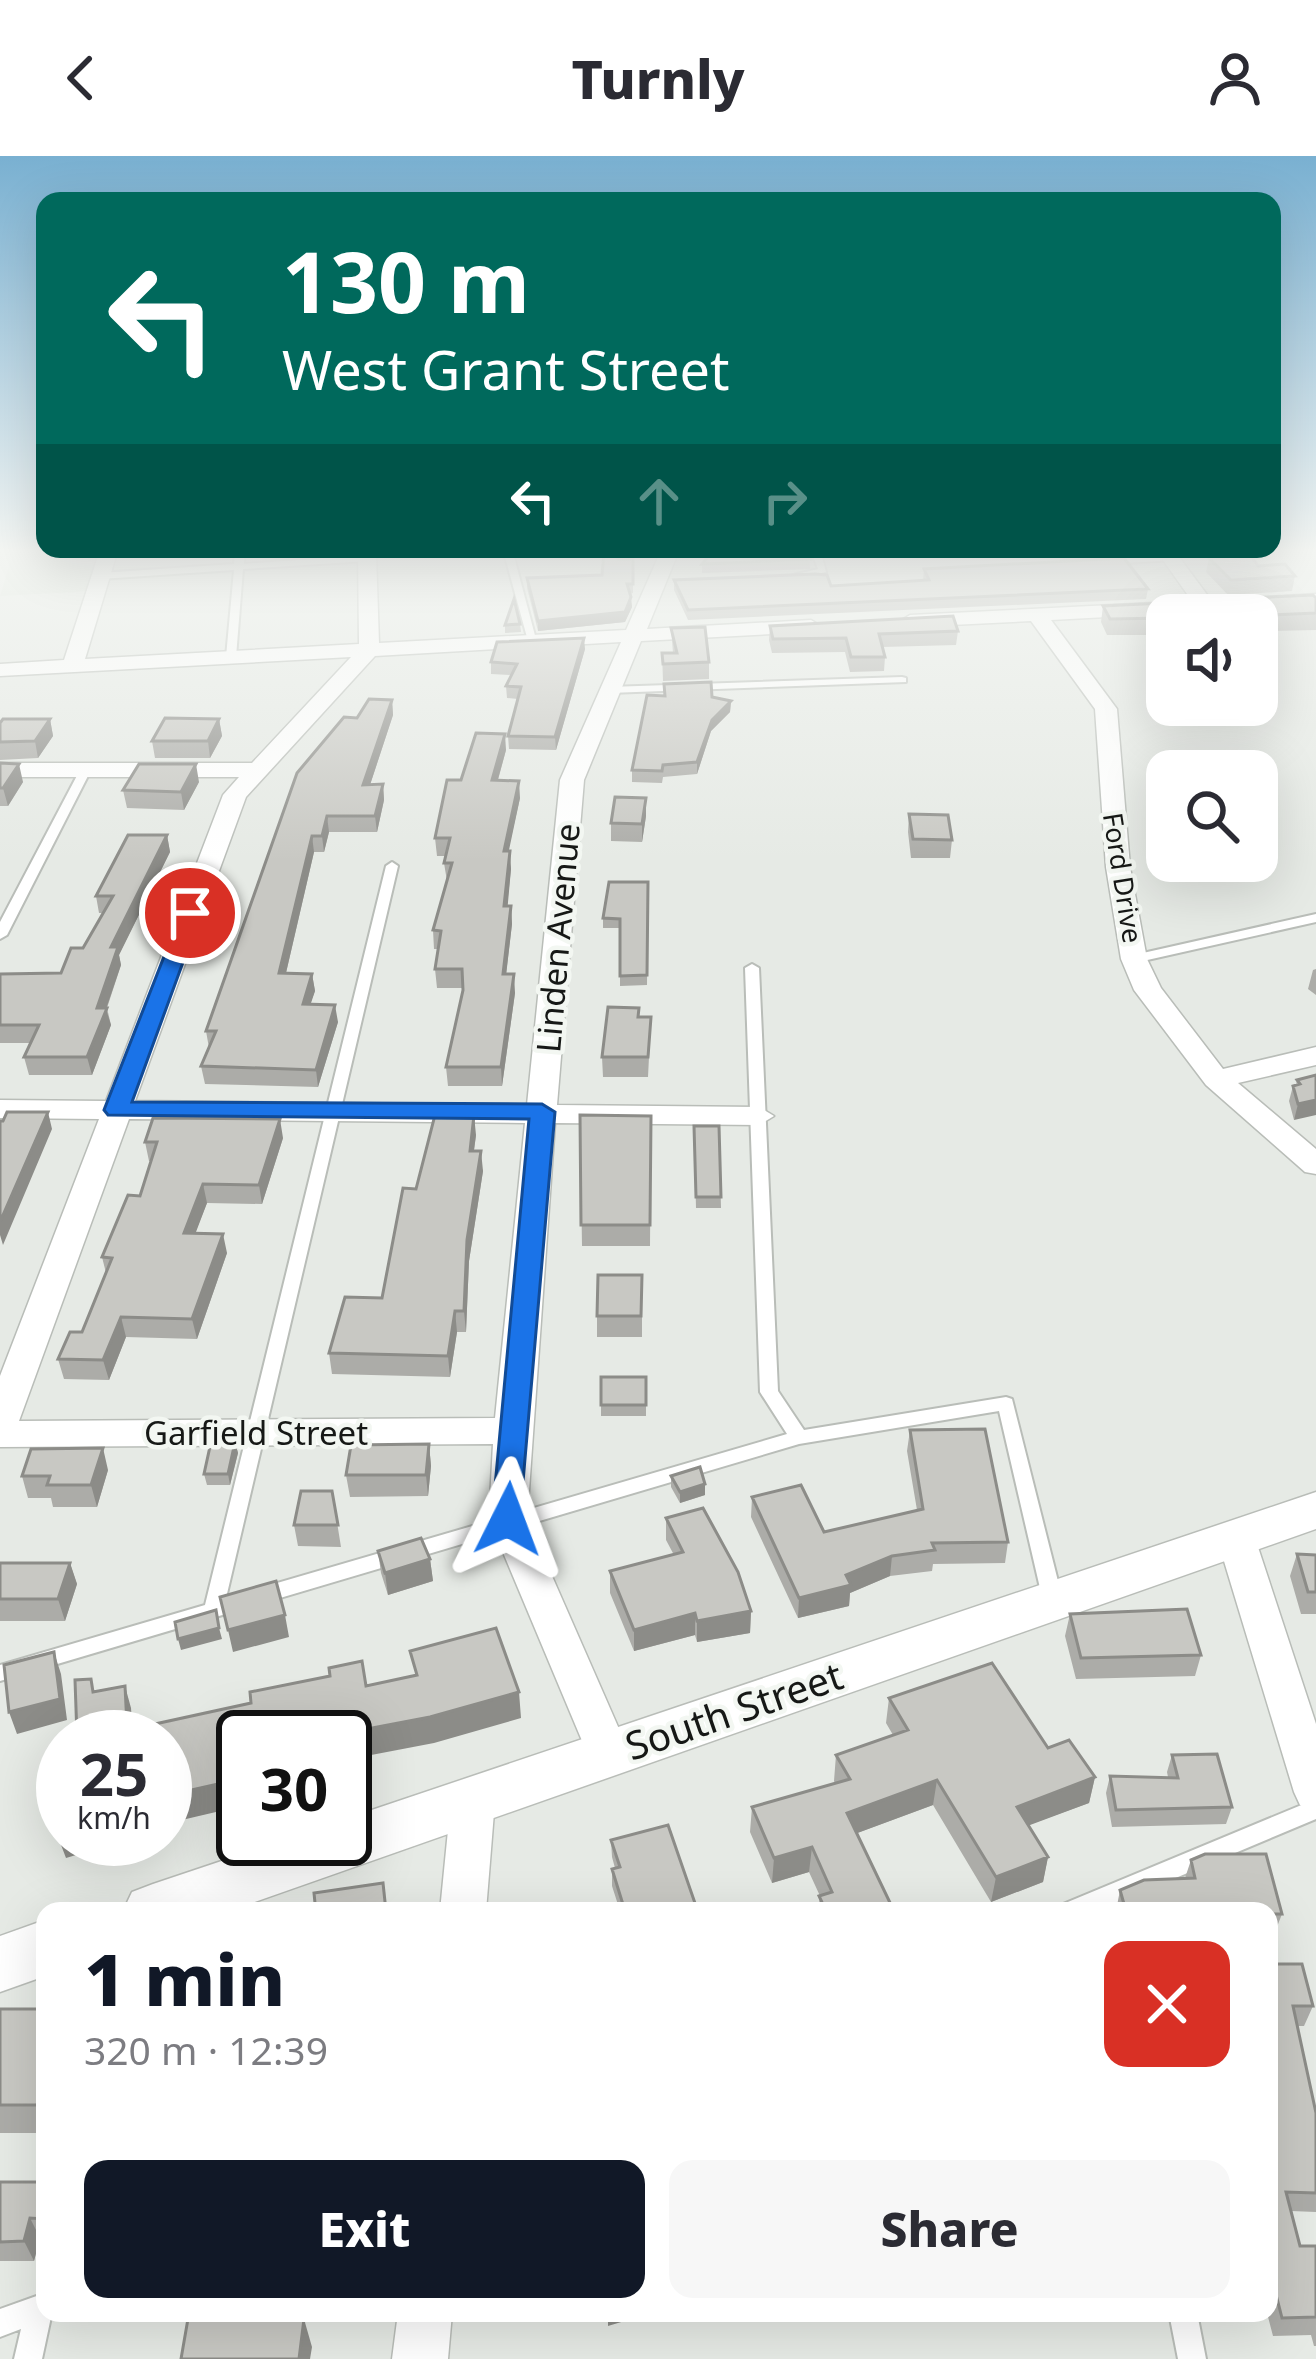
<!DOCTYPE html>
<meta charset="utf-8">
<style>
:root{--surface:#fff;--page:#f7f7f7;--text:#2b2b33;--muted:#7c7c81;--accent:#111827}
body{margin:0;font-family:"Noto Sans",sans-serif;background:var(--page);color:var(--text);height:100vh;display:flex;flex-direction:column;font-size:45px;white-space:nowrap}
*{box-sizing:border-box;margin:0}
p{font-size:39px;color:var(--muted)}
.icon{flex:none;width:66px;height:66px;fill:none;stroke:currentColor;stroke-width:2;stroke-linecap:round;stroke-linejoin:round}
.map{position:relative;flex:1;overflow:hidden}
.sheet{position:absolute;left:36px;top:1746px;width:1242px;height:420px;display:flex;flex-direction:column;background:var(--surface);border-radius:24px;box-shadow:0 12px 48px #0002}
.sheet>*{flex:none}
.top-card{position:absolute;left:36px;top:36px;width:1245px;height:366px;border-radius:24px;box-shadow:0 12px 48px #0002;background:#00695c;color:#fff;overflow:hidden}
.controls{position:absolute;left:1146px;top:438px;display:grid;gap:24px}
.controls a{display:grid;place-items:center;width:132px;height:132px;border-radius:24px;background:var(--surface);box-shadow:0 12px 48px #0002;font-size:60px}
.speed{position:absolute;left:36px;top:1554px;display:flex;gap:24px;font-size:60px;font-weight:700;text-align:center}
.speed>*{display:grid;place-content:center;width:156px;height:156px;border-radius:50%;background:var(--surface);box-shadow:0 12px 48px #0002;line-height:1}
.speed small{font-size:30px;font-weight:400}
.speed .limit{border:6px solid #111;border-radius:18px;background:#fff;color:#111}
.pin{position:absolute;display:grid;place-items:center;width:102px;height:102px;color:#fff;margin:-51px;border:6px solid #fff;border-radius:50%;box-shadow:0 3px 12px #0007}
.me{position:absolute;width:132px;margin:-66px;rotate:3deg;stroke-linejoin:round;filter:drop-shadow(0 0 9px #0008)}
.turn{display:flex;align-items:center;gap:42px;height:252px;padding:0 48px;font-size:54px}
.turn .icon{width:156px;height:156px;stroke-width:2.5}
.turn b{display:block;font-size:84px;line-height:102px}
.lanes{display:flex;align-items:center;height:114px;padding:0 48px;background:#0003;justify-content:center;gap:60px;direction:ltr}
.lanes .off{opacity:.35}
.round{display:grid;place-items:center;flex:none;width:126px;height:126px;border-radius:24px;background:var(--page)}
.overview{display:flex;align-items:center;justify-content:space-between;height:204px;padding:0 48px}
h1{font-size:72px;font-weight:800;line-height:90px;color:var(--accent)}
.action{display:flex;gap:24px;margin-top:auto;padding:24px 48px}
.action a{flex:1;height:138px;border-radius:24px;background:var(--accent);color:#fff;font-size:48px;font-weight:800;line-height:138px;text-align:center}
.action a+a{background:var(--page);color:var(--text)}
header{display:flex;justify-content:space-between;align-items:center;height:156px;padding:0 48px;background:var(--surface);font-size:54px;font-weight:800}
.map>svg:first-child{display:block}
.built{fill:#d8e1d6}
.lines{fill:none;stroke-linecap:round;stroke-linejoin:round}
.service-casing{stroke:#b9bdb8;stroke-width:4}
.minor-casing{stroke:#b9bdb8;stroke-width:3}
.tertiary-casing{stroke:#b9bdb8;stroke-width:3}
.service{fill:#fff;fill-rule:evenodd}
.minor{fill:#fff;fill-rule:evenodd}
.tertiary{fill:#fff;fill-rule:evenodd}
.wall{fill:#acaca8}
.shaded-wall{fill:#8c8c88}
.building{fill:#c8c8c3;stroke:#8c8c88;stroke-width:3}
.route{fill:#1a73e8;stroke:#114b97;stroke-width:3}
.labels{text-anchor:middle;stroke-width:9;stroke-linejoin:round;paint-order:stroke}
.far-street-label{font-size:27px;fill:#161816;stroke:#f3f7f2}
.street-label{font-size:33px;fill:#161816;stroke:#f3f7f2}
.near-street-label{font-size:39px;fill:#161816;stroke:#f3f7f2}
</style>
<header><svg class="icon" aria-label="back" viewBox="0 0 24 24"><path d="M15 5l-7 7 7 7"/></svg>Turnly<svg class="icon" aria-label="person" viewBox="0 0 24 24"><circle cx="12" cy="8" r="4"/><path d="M4 21q1-7 8-7t8 7"/></svg></header>
<div class="map">
<svg width="1316" height="2203" viewBox="0 0 1316 2203">
<rect width="100%" height="100%" fill="#e6eae5"/>
<path class="built" d="M13 397H108L95 435 0 440Z"/>
<g class="lines">
<g class="service-casing">
<path id="service" d="M235 397H244V408L367 399 372 402 367 405 243 413 236 501 231 504 226 501 234 414 100 423 95 420 100 417 234 408Z
M504 397H513L537 487 528 485Z
M812 397H821L826 416 793 423V419L818 413Z
M1171 399 1176 402 1174 404 1109 408 1104 405 1109 402Z
M902 521 906 522V526L609 537 604 534 609 531Z
M81 612 91 614 7 779 0 783V766Z
M392 706 398 710 226 1442 787 1278 760 1236 745 812 752 808 759 812 778 1235 804 1274 1006 1241 1012 1243 1063 1445 1060 1451 1053 1453 1046 1451 1043 1445 999 1255 799 1288 0 1525V1509L205 1449 386 710Z
M1316 758V766L1134 807 1127 803 1134 799Z
M1316 1643V1663L1097 1755H1059L1063 1748Z
M45 2137V2157H55L51 2161 42 2203H14L21 2173 0 2181V2153Z
M1169 2157H1197L1206 2203H1178Z"/>
</g>
<g class="minor-casing">
<path id="minor" d="M99 397H117L85 503 359 488 358 397H376L379 487 626 474 660 397H678L647 473 811 464 821 470 811 476 641 485 584 624 557 949 759 951 774 960 759 969 555 967 527 1363 630 1598 623 1611 608 1616 593 1611 489 1363 493 1288 0 1291V1220L99 963 0 962V944L106 945 223 639 239 621H0V607H252L351 501 0 520V508L64 504ZM621 486 560 624 527 949 135 945 246 641 375 500ZM129 963 525 967 495 1262 19 1265Z
M1158 397H1176L1211 444 1316 438V450L1051 464 1117 553 1130 711 1147 803 1161 832 1223 913 1316 891V909L1238 927 1316 993V1018L1305 1016 1206 929 1134 834 1121 803 1106 711 1095 553 1031 465 910 471 900 465 910 459 1192 445Z
M1236 1367 1250 1372 1255 1382 1316 1568V1655L1300 1649 1294 1636 1217 1382 1222 1372Z
M473 1625 489 1631 495 1644 486 1755H440L451 1644 457 1631Z
M398 2157H452L448 2203H392Z"/>
</g>
<g class="tertiary-casing">
<path id="tertiary" d="M1316 1336V1373L229 1755H123L132 1736 153 1728 287 1683H345V1663Z
M45 1764V1820L0 1836V1780Z"/>
</g>
<use href="#service" class="service"/>
<use href="#minor" class="minor"/>
<use href="#tertiary" class="tertiary"/>
</g>
<path class="wall" d="M704 397H809L810 413 702 417V408L705 404Z
M1209 397H1249L1258 410 1295 420 1292 435 1228 439 1206 416 1209 402H1212Z
M618 403H633V437L630 438 632 451 625 466 538 475 527 432V422L602 419Z
M924 413 1148 433 1146 443 688 464 674 434V424L831 430 923 424Z
M1250 442H1316V474L1264 475 1257 468V459L1247 458Z
M1103 450 1167 459V479H1107L1101 466Z
M520 468 521 476 505 477V469Z
M770 470 958 475 956 489 882 491 885 501 884 515 850 516 845 496 772 497 769 484Z
M671 472 709 506V523L663 525 662 497H673Z
M585 493 556 594 509 593 508 580 518 543 507 542 506 530 511 519 491 518V506Z
M664 528 731 545 730 556 711 575 697 618 663 621 662 627 632 626V614L664 540Z
M392 544 393 559 370 629 383 628 384 644 377 676H329L324 696H314L286 817 312 818 315 835 310 848 338 866 318 931 205 928 201 910 209 892 206 875 357 562Z
M50 563 53 580 38 602 0 604V567Z
M219 563 222 580 210 602H155L152 585Z
M506 594 498 624 520 642 508 695 511 713 507 750H511L512 768 506 818 515 837 502 930H448L446 911 463 832H437L435 813 439 793H434L433 774 447 725 444 707 446 700H437L435 682 461 624Z
M0 607 23 626 8 650H0Z
M199 626 184 654 127 652 123 634Z
M909 658 952 684 950 702H911L908 676Z
M646 660 642 686 611 685V667Z
M167 679 170 696 119 799 121 809 107 852 111 869 92 919H29L24 901 30 887H0V818L61 817 83 792 103 757H99L96 740Z
M648 726 647 829 620 830V772H603V762Z
M1316 813V839L1308 833 1313 814Z
M639 861H651L648 921H603L602 901Z
M1316 919 1294 964 1289 945 1293 930 1296 929 1297 924Z
M580 959 651 960 650 1090H582Z
M694 970H719L721 1052H696Z
M476 979 474 995 483 1015 469 1105 466 1176H457L450 1221 332 1218 329 1197 382 1142 416 1033Z
M283 982 262 1048 207 1047 195 1077 227 1097 197 1183 126 1181 109 1224 64 1223 58 1203 82 1176 106 1117 102 1101 140 1040 151 1005H149L145 986Z
M642 1119V1181H597V1160Z
M601 1221H646V1260H601Z
M910 1274 1008 1386 1005 1407 933 1408 932 1415 890 1420 850 1437 849 1450 798 1462 751 1361 752 1341 824 1376 917 1354 907 1295Z
M235 1286 238 1297 230 1329H207L204 1318Z
M429 1288 431 1310 428 1340 350 1341 346 1319Z
M108 1314 97 1351H53L51 1342H28L22 1320Z
M671 1320 705 1328V1339L680 1347 671 1331Z
M332 1335 341 1391 298 1390 294 1369Z
M666 1362 751 1455 750 1477 697 1486 695 1479 634 1495 610 1437V1415L674 1399 666 1384Z
M378 1395 430 1403 433 1425 388 1439 381 1417Z
M1297 1398 1316 1399V1458H1301L1290 1420Z
M0 1407H70L77 1428 65 1465H0Z
M1070 1458 1201 1499 1195 1520 1076 1523 1065 1480Z
M889 1542 1048 1592 1095 1621 1089 1647 1028 1669 1048 1701 1043 1726 991 1746 933 1649 857 1677 894 1755H818L820 1740 809 1716 772 1727 750 1676 752 1651 835 1627 834 1625 836 1599 893 1579 886 1567Z
M1172 1599 1232 1651 1226 1668 1112 1671 1106 1637 1110 1620 1168 1621 1167 1616Z
M611 1684 696 1755H620L612 1730V1713L615 1712 612 1701Z
M1191 1704 1282 1758 1275 1776 1269 1777V1755H1116L1120 1734 1185 1722Z
M1269 1808 1313 1850 1304 1870H1297L1316 1957V2056L1291 2055 1300 2090H1316V2190H1314L1311 2179 1273 2180 1267 2157H1269Z
M0 1853H45V1977H0Z
M0 2026H45V2082H40L34 2105H0Z"/>
<path class="shaded-wall" d="M1034 397H1088L1033 401Z
M631 441 632 451 625 466 538 475V465Z
M584 482 585 493 556 594 555 581Z
M392 544 393 559 365 644 363 629Z
M731 545 730 556 711 575 697 618V606L712 564Z
M50 563 53 580 38 602 35 585Z
M219 563 222 580 210 602 208 585Z
M505 578 506 594 493 641 492 624Z
M19 608 23 626 8 650 3 632Z
M196 608 199 626 184 654 181 636Z
M519 625 520 642 505 713 504 695Z
M383 628 384 644 377 676 375 660Z
M646 642V660L642 686V668Z
M327 660 329 676 324 696 322 680Z
M167 679 170 696 119 799 121 809 106 853 111 869 92 919 87 901 111 791Z
M312 680 314 696 282 834 279 817Z
M510 695 511 713 506 768 504 750Z
M511 750 512 768 504 837 503 818Z
M312 818 315 835 305 865 303 848Z
M514 818 515 837 502 930 501 911Z
M335 849 338 866 318 931 316 914Z
M1316 944V959L1294 964 1298 948Z
M48 956 52 973 3 1089 0 1079V1066Z
M474 959 476 979 471 1015 470 995Z
M280 963 283 982 262 1048 259 1029Z
M481 995 483 1015 469 1105 466 1176 464 1155 467 1084Z
M203 1028 207 1047 188 1097 184 1077Z
M223 1078 227 1097 197 1183 192 1163Z
M455 1155 457 1176 450 1221 448 1200Z
M121 1161 126 1181 109 1224 103 1204Z
M235 1286 238 1297 230 1329 228 1318Z
M429 1288 431 1310 428 1340 426 1319Z
M103 1292 108 1314 97 1351 91 1329Z
M705 1328V1339L680 1347V1336Z
M892 1400 890 1420 850 1437 849 1450 798 1462 799 1442 846 1419Z
M430 1403 433 1425 388 1439 385 1417Z
M70 1407 77 1428 65 1465 58 1443Z
M751 1455 750 1477 697 1486V1465Z
M695 1457V1479L634 1495V1474Z
M285 1459 289 1481 233 1496 228 1474Z
M219 1472 222 1483 181 1494 178 1483Z
M54 1496 61 1518 67 1564 17 1578 9 1556Z
M125 1530 131 1552 133 1581H100L99 1576Z
M519 1536 521 1562 434 1587 345 1604V1581H325Z
M243 1597V1624L230 1627 233 1652 169 1667 165 1652V1640L224 1601Z
M1095 1621 1089 1647 1011 1676 1017 1651Z
M937 1624 933 1649 844 1682 847 1657Z
M63 1680V1683H120V1686L66 1702 58 1681Z
M812 1691 809 1716 772 1727 774 1702Z
M1048 1701 1043 1726 991 1746 996 1721Z
M45 1919V1968L37 1949Z
M30 2062 40 2082 34 2105 24 2085Z
M269 2157H281L277 2191 268 2164Z
M608 2157H651L608 2170Z
M304 2163 312 2191 310 2203H299Z"/>
<path class="building" d="M604 397H616L618 403H633V428H627L631 441 625 456 538 465 527 422 602 419Z
M706 397H809L811 403 702 408 707 402Z
M1220 397H1249L1258 410 1285 408 1295 420 1231 424 1209 402H1223Z
M1124 402 1148 433 688 454 674 424 815 418 827 419 831 430 929 424 924 413Z
M1313 439 1316 442V457L1267 459 1250 442Z
M514 443 520 468 505 469Z
M1163 447 1173 459H1167V462L1110 463 1103 450Z
M953 460 958 475 879 478 885 501H851L846 482 773 483 770 470Z
M705 471 709 506 663 508 662 497H677L671 472Z
M584 482 555 581 508 580 521 531 506 530 517 508 491 506 497 486Z
M711 526 712 541 731 545 712 564 697 606 663 609 662 615 632 614 647 539 665 540 664 528Z
M369 543 392 544 363 629 383 628 375 660H327L322 680H312L279 817 312 818 303 848 335 849 316 914 201 910 216 875H206L297 617 344 561 357 562Z
M165 562 219 563 208 585H152Z
M3 563H50L35 585 0 586V567Z
M476 577 505 578 492 624 519 625 504 695H510L504 750H511L503 818H514L501 911H446L463 834 462 813H435L441 775 433 774 452 707H444L450 682H435L447 624H461Z
M0 607 19 608 3 632H0Z
M139 608H196L181 636 123 634Z
M615 641 646 642 642 668 611 667Z
M909 658 948 659 952 684 913 683Z
M128 679H167L111 791H118L97 852H107L87 901H24L39 869H0V818L61 817 71 792H83L113 740H96Z
M609 726H648L647 819 620 820V763L603 762Z
M608 851 639 852 638 861H651L648 901H602Z
M1316 919V944L1298 948 1293 930 1300 928 1297 924Z
M7 956H48L0 1066V965H3Z
M435 959H474L470 995H481L467 1084 464 1155H455L448 1200 329 1197 345 1141 382 1142 403 1032 416 1033Z
M580 959 651 960 650 1069H581Z
M153 962 280 963 259 1029 203 1028 184 1077 223 1078 192 1163 121 1161 103 1204 58 1203 70 1176H82L112 1102 102 1101 128 1039 140 1040 157 986H145Z
M694 970H719L721 1041H696Z
M598 1119H642L641 1160H597Z
M601 1221H646V1249H601Z
M985 1273 1008 1386 932 1387 935 1394 892 1400 846 1419 851 1429 799 1442 752 1341 801 1329 824 1376 923 1353 910 1274Z
M211 1286H235L228 1318H204Z
M429 1288 426 1319H346L351 1289Z
M103 1292 91 1329H47L50 1320H22L31 1293Z
M700 1311 705 1328 680 1336 671 1320Z
M301 1335H332L338 1369H294Z
M703 1352 738 1416 751 1455 697 1465 695 1457 634 1474 610 1415 683 1396 666 1362Z
M421 1382 430 1403 385 1417 378 1395Z
M1297 1398 1316 1399V1436H1308Z
M0 1407H70L58 1443H0Z
M276 1425 285 1459 228 1474 220 1441Z
M1187 1453 1201 1499 1081 1502 1070 1458Z
M216 1454 219 1472 178 1483 175 1466Z
M496 1472 519 1536 430 1561 325 1581H243V1597L224 1601 227 1626 165 1640V1581H157L155 1568 251 1547 250 1536 330 1520 329 1512 362 1505 366 1530 417 1519 410 1495Z
M54 1496 60 1543 9 1556 4 1509Z
M992 1507 1048 1592 1069 1584 1095 1621 1017 1651 1048 1701 996 1721 937 1624 847 1657 894 1755H826L819 1740 832 1736 812 1691 774 1702 752 1651 850 1623 836 1599 908 1574 889 1542Z
M91 1523 93 1536 125 1530 127 1570 99 1576 100 1581H77L75 1524Z
M1217 1598 1232 1651 1116 1654 1110 1620 1178 1622 1172 1599Z
M63 1601V1680L58 1681 49 1605Z
M668 1669 696 1750 691 1751 692 1755H625L612 1713 620 1711 611 1684Z
M1205 1698H1266L1282 1758H1269V1755H1126L1120 1734 1144 1724 1195 1722 1191 1704Z
M383 1727 386 1755H284L315 1747 314 1737Z
M1269 1808H1302L1313 1850H1293L1316 1957V2037L1286 2036 1300 2090H1316V2161L1282 2162 1269 2111Z
M0 1853H45V1919L37 1949H0Z
M0 2026H45V2063L30 2062 24 2085 0 2086Z
M189 2157H269L268 2164 304 2163 299 2203H181Z"/>
<linearGradient id="sky" x2="0" y2="1"><stop stop-color="#79b0d1"/><stop offset="0.56" stop-color="#f4f6f3"/><stop offset="1" stop-color="#f4f6f3" stop-opacity="0"/></linearGradient>
<rect width="1316" height="705" fill="url(#sky)"/>
<path class="route" d="M183 752 201 757 132 946 542 948 555 956 519 1372H497L492 1363 529 963 108 959 104 954Z"/>
<g class="labels">
<g class="far-street-label">
<text transform="translate(1122 722) rotate(81)" y="9">Ford Drive</text>
</g>
<g class="street-label">
<text transform="translate(558 782) rotate(-85)" y="12">Linden Avenue</text>
<text x="256" y="1289">Garfield Street</text>
</g>
<g class="near-street-label">
<text transform="translate(734 1555) rotate(-19)" y="14">South Street</text>
</g>
</g>
</svg>
<div class="controls">
<a><svg class="icon" aria-label="sound" viewBox="0 0 24 24"><path d="M4 9h4l5-4v14l-5-4H4zM17 9q2 3 0 6"/></svg></a>
<a><svg class="icon" aria-label="search" viewBox="0 0 24 24"><circle cx="10" cy="10" r="6"/><path d="M15 15l6 6"/></svg></a>
</div>
<div class="speed"><div>25<small>km/h</small></div><div class="limit">30</div></div>
<div class="pin" style="left:190px;top:757px;background:#d93025"><svg class="icon" aria-label="arrive" viewBox="0 0 24 24"><path d="M6 21V4h12l-3 4 3 4H6"/></svg></div>
<svg class="me" style="left:508px;top:1363px" viewBox="-20 -20 40 40"><path d="M0-17L14 15 0 8-14 15z" fill="#1a73e8" stroke="#fff" stroke-width="4"/></svg>
<div class="top-card">
<div class="turn"><svg class="icon" aria-label="left" viewBox="0 0 24 24"><path d="M17 20v-9H6M10 6l-5 5 5 5"/></svg><div><b>130 m</b>West Grant Street</div></div>
<div class="lanes"><svg class="icon" aria-label="left" viewBox="0 0 24 24"><path d="M17 20v-9H6M10 6l-5 5 5 5"/></svg><svg class="icon off" aria-label="ahead" viewBox="0 0 24 24"><path d="M12 20V5M6 11l6-6 6 6"/></svg><svg class="icon off" aria-label="right" viewBox="0 0 24 24"><path d="M7 20v-9h11M14 6l5 5-5 5"/></svg></div>
</div>
<section class="sheet">
<div class="overview"><div><h1>1 min</h1><p>320 m · 12:39</p></div><a class="round" style="background:#d93025;color:#fff"><svg class="icon" aria-label="close" viewBox="0 0 24 24"><path d="M6 6l12 12M18 6L6 18"/></svg></a></div>
<div class="action"><a>Exit</a><a>Share</a></div>
</section>
</div>
